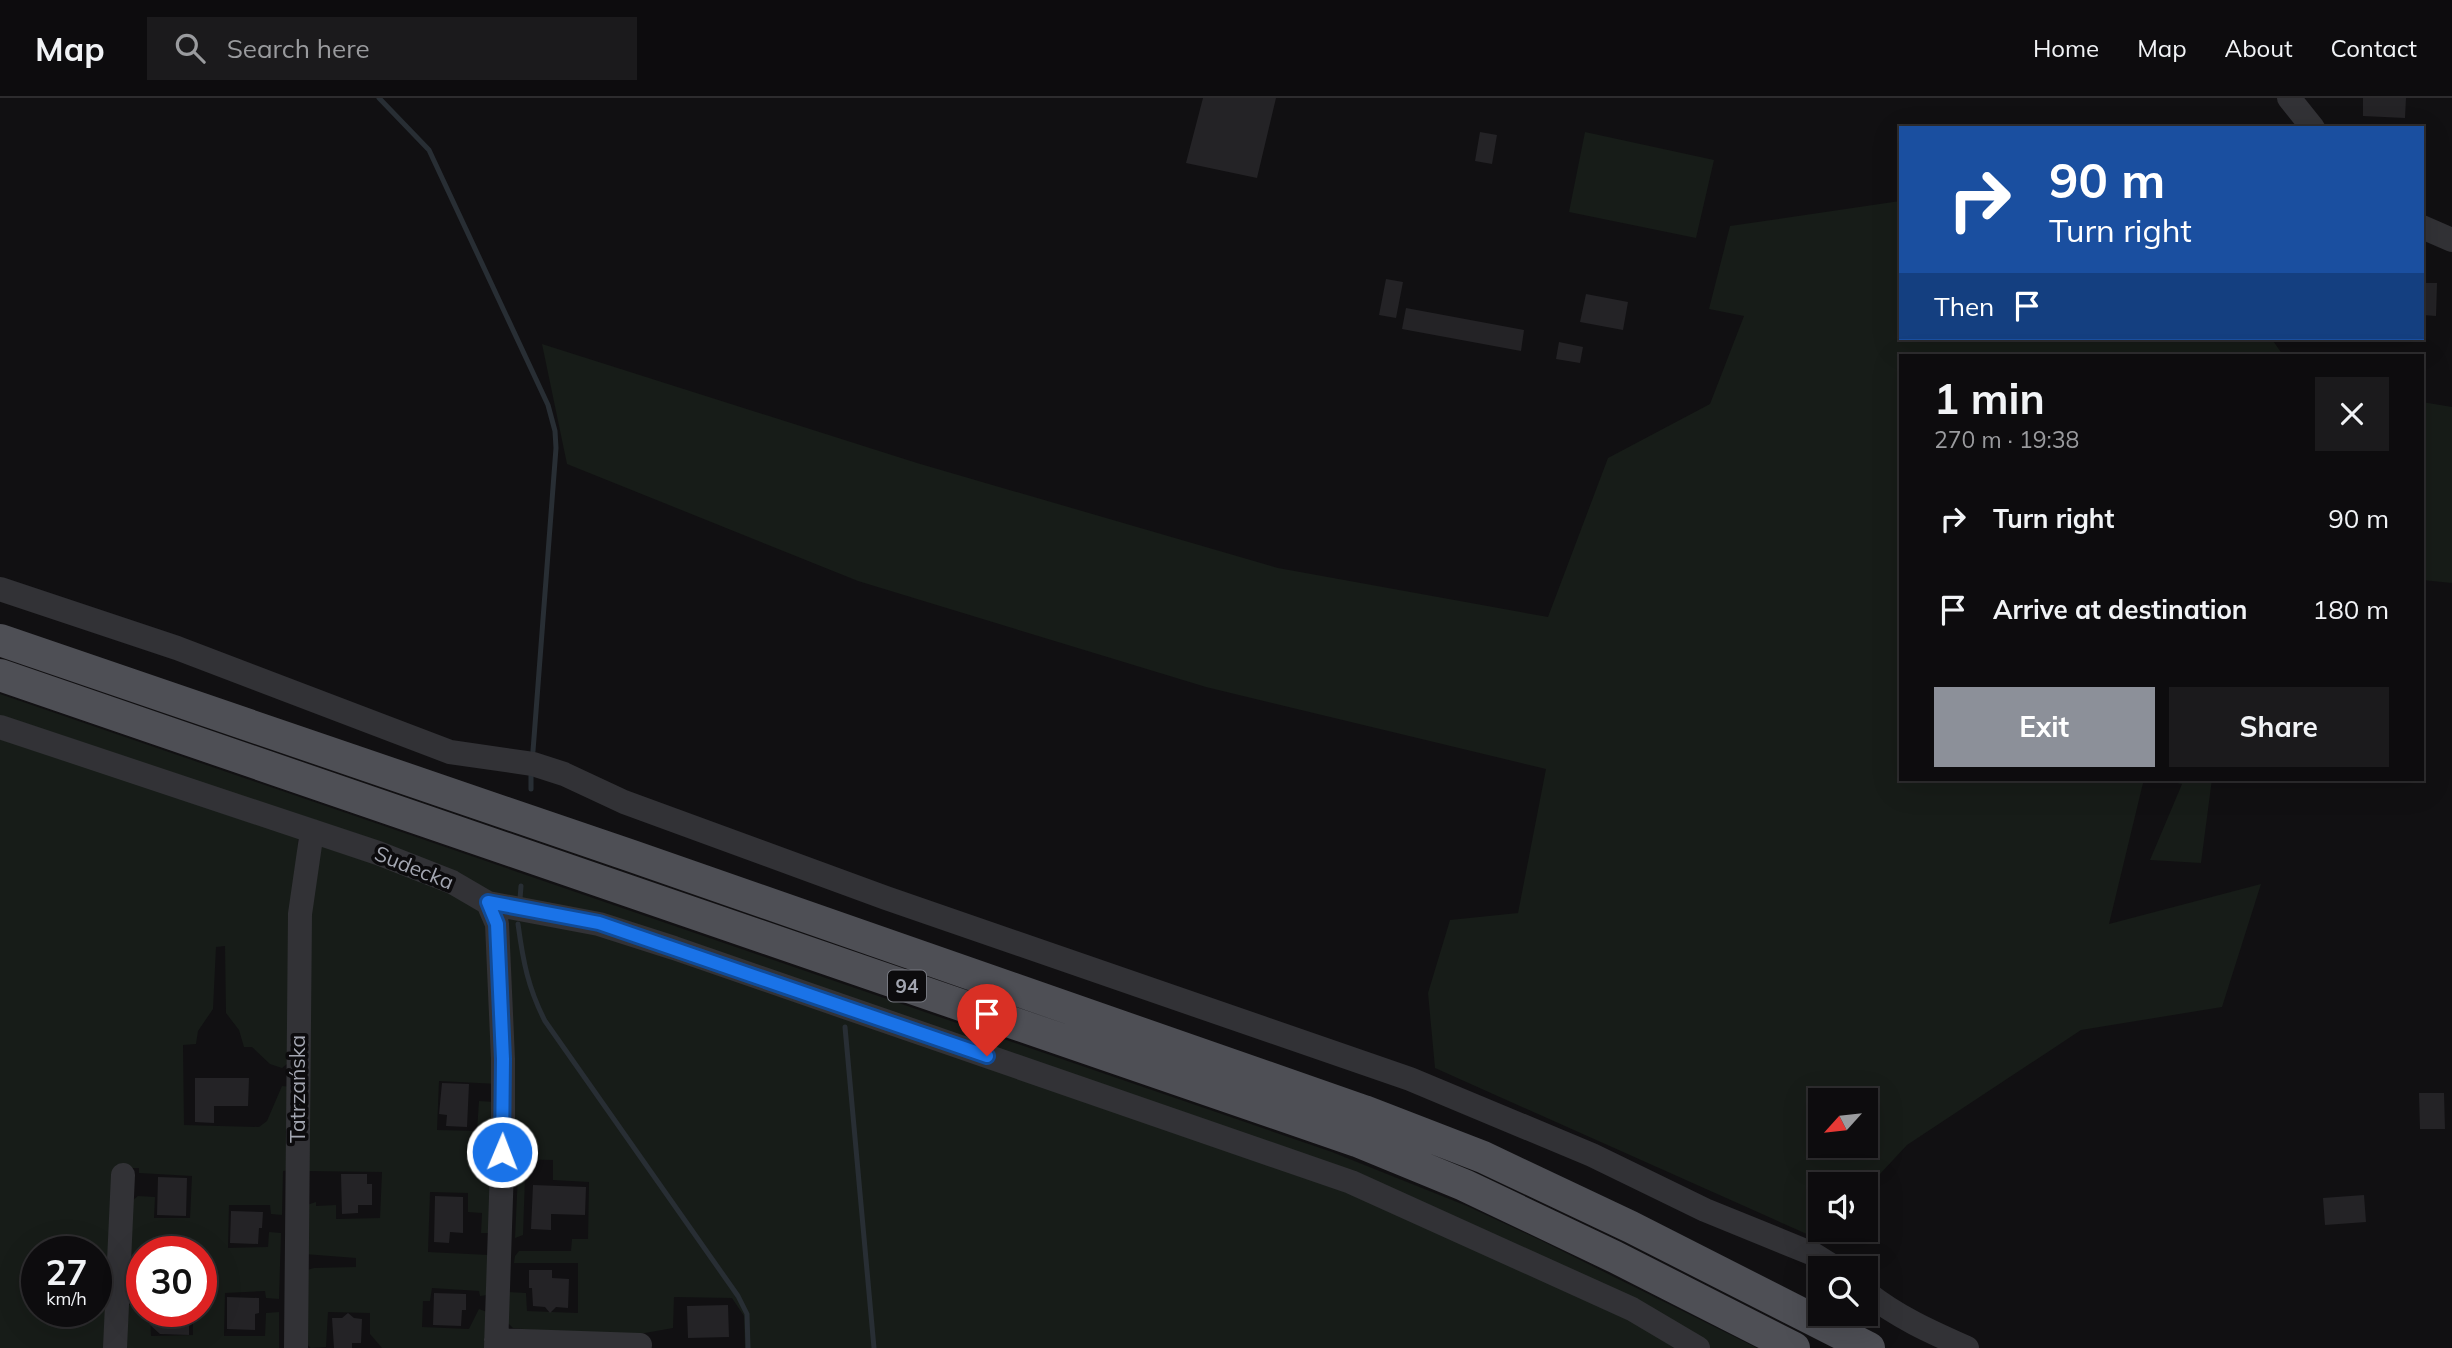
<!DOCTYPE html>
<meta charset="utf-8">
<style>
:root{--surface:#0d0c0e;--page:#1b1a1c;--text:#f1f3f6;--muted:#9a9b9e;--line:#2d2c2e;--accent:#8c9099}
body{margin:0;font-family:Mulish,sans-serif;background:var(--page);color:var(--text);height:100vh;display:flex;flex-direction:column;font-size:26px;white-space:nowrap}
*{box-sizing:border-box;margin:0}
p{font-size:23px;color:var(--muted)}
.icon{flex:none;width:38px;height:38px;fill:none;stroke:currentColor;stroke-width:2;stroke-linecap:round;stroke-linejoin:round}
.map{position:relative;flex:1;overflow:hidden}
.details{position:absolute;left:1899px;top:256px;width:525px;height:427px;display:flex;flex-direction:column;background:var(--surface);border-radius:0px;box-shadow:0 7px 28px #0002,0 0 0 2px var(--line)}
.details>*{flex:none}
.guide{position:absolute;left:1899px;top:28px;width:525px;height:214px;border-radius:0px;box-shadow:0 7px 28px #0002,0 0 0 2px var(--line);background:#1a4fa0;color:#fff;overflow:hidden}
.needle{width:46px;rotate:243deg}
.tools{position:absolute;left:1808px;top:990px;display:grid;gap:14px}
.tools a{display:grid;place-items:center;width:70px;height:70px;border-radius:0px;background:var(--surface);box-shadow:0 7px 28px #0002,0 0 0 2px var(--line);font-size:35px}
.speed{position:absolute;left:21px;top:1138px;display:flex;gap:14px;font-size:35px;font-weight:700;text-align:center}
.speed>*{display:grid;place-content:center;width:91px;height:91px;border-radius:50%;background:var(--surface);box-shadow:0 7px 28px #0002,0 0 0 2px var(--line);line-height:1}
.speed small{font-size:18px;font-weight:400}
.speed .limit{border:10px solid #d22;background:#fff;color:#111}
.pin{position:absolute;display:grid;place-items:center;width:60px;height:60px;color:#fff;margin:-72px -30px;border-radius:50% 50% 50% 0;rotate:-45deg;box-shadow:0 0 7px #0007}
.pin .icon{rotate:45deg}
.me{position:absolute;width:77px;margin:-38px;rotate:1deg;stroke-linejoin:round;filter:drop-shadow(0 0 5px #0008)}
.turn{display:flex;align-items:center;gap:24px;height:147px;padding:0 35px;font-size:32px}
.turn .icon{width:91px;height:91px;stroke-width:2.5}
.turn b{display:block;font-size:49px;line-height:60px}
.then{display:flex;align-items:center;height:66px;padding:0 35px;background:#0003;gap:14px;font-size:26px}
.round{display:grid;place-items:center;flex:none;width:74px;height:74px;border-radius:0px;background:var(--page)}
.head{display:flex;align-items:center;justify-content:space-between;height:119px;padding:0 35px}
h1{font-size:42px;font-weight:700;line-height:52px}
.primary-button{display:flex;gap:14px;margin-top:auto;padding:14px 35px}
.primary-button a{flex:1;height:80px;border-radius:0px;background:var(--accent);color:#fff;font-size:28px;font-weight:700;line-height:80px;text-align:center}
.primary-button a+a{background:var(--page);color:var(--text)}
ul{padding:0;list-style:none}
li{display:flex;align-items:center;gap:21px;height:91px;padding:0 35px}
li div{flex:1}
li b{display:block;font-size:26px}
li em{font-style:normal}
header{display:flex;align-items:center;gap:42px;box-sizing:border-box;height:98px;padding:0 35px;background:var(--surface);border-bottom:2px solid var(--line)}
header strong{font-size:33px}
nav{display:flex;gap:38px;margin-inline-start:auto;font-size:24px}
.search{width:490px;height:63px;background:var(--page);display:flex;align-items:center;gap:18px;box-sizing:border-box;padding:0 24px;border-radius:0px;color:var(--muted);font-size:26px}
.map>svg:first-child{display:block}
.green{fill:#171c18;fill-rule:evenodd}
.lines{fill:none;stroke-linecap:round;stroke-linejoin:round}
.stream{stroke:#282e34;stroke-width:5}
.building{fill:#242326}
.minor{stroke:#323236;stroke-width:24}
.major{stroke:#4e4f55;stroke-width:32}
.route-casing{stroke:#114b97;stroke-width:18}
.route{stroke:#1a73e8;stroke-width:12}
.labels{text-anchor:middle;stroke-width:7;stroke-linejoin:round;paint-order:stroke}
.shield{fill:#0c0b0d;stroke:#767880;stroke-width:2}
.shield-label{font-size:19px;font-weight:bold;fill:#a3a6b1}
.street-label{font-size:21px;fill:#a3a6b1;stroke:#0c0b0d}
</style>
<header>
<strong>Map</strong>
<div class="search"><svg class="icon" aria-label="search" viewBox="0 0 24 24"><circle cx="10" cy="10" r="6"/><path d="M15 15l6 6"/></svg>Search here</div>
<nav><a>Home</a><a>Map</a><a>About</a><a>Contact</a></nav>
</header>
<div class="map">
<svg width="2452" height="1250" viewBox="0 0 2452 1250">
<rect width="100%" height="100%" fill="#111012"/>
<path class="green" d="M1585 34 1714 62 1696 140 1569 114Z
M1900 103V240H2271L2283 257H1900V681H2144L2109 826 2261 786 2222 909 2081 932 1907 1047 1866 1091V1087H1820V1132H1826L1818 1141 1435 970 1428 895 1450 822 1518 815 1546 671 1206 589 858 483 567 366 542 246 917 365 1278 470 1548 519 1608 360 1710 306 1744 218 1709 211 1730 128ZM1820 1003H1866V1048H1820Z
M2422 304 2452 309V485L2422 482Z
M0 596 1332 1054 1467 1108 1540 1142 1757 1250H1707L1404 1101 501 801 0 625Z
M0 634 298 740 292 962 282 970 270 966 252 949H244L239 932 226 915 225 848 216 849 213 911 198 933 196 946 183 947 184 1027 259 1029 267 1023 282 988 293 989 289 1072 283 1073 282 1117 271 1116 270 1107H229L228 1150 268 1149 269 1134 281 1135 279 1201 266 1200 265 1193 225 1195 224 1238H265L266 1215 279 1214V1250H120L124 1207H142V1213H150L151 1238 193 1237V1213H201V1153H142V1184L136 1185 135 1190H125L128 1106 138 1098 155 1099 154 1120H190L192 1078 139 1075V1070H115L109 1250H0ZM37 1153H96V1213H37Z
M2157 681H2212L2201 765 2150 762 2182 686Z
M323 746 429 780 489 814 498 986 439 983 437 1032 477 1033 479 1003 495 1004 491 1135H481L482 1115 468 1114V1095L430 1094 428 1154 489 1157 487 1197 480 1198 479 1193 432 1190 430 1203H423L422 1229 469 1231 479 1211 487 1214V1250H382L370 1236V1215L328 1214 326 1249 311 1250 304 1244V1173L314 1170 356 1169V1160L304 1156V1108L316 1104V1108L336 1107V1121L380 1120 382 1074 305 1073 311 763Z
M506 815 586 829 1335 1085 1689 1250H745L744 1218 732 1200 674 1199 673 1230 617 1240 513 1230 508 1225V1194L526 1195 527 1213 578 1215V1165H514L515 1158 519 1153H571L572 1141H588L589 1084 553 1082V1062L511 1061Z
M518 1076 525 1079 523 1137 515 1140Z"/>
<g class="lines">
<path class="stream" d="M379 0 429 52 548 307 555 333 556 350 533 653
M531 691V678
M520 801 521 788
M518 826C523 863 528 890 545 923L738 1198 747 1216 748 1250
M845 929 874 1250"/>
</g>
<path class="building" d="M1203 0H1276L1257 80 1186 65Z
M2363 0H2406L2405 20 2363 18Z
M1480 34 1497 37 1492 66 1475 63Z
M1386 181 1403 184 1396 220 1379 217Z
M2422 185H2437L2436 218 2422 217Z
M1586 196 1628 204 1623 232 1580 224Z
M1406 210 1524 232 1521 253 1402 231Z
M1559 244 1583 249 1580 265 1556 261Z
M195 980H249L248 1008H214V1025L195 1024Z
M442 985 469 986 467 1029 446 1028 447 1017 439 1016Z
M2419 995H2444L2445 1031H2420Z
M341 1076H367V1086H372V1107H358V1115L342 1116Z
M158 1079 187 1080 186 1118 157 1117Z
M533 1087 586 1089 585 1117 551 1116V1132L531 1131Z
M2364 1097 2366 1124 2325 1127 2323 1100Z
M435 1098 463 1099V1135L450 1134 449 1145 434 1144Z
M231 1113 263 1114 262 1130H259L258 1146 230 1145Z
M529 1172H552V1180L569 1181 568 1210 556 1209 550 1215 545 1209 533 1208 532 1190H529Z
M434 1195 466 1196V1212H462L461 1228 433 1227Z
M227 1199 259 1200V1215L255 1216V1232L227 1231Z
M728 1207 729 1239 688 1240 687 1208Z
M155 1213H189V1237L160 1236 149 1226 155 1220Z
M348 1215 354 1220 362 1221 361 1245H352V1250H334L332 1220H342Z"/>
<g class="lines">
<path class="minor" d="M2289 0 2313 30
M2422 129 2452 142
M0 491 177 550 450 654 533 666 564 676 624 704 886 800 1410 981 1592 1057 1705 1112 1813 1156 1837 1171
M0 629 378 755 452 784 488 805 497 826 503 961V1039L496 1250
M488 805 599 826 674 850 1351 1084 1632 1211 1698 1250
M1866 1194C1897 1219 1931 1234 1967 1250
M496 1242 640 1247
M115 1250 123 1077
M296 1250 300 816 312 733"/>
<path class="major" d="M0 542 632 758 1364 1013 1483 1059 1631 1129 1869 1250
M0 577 1357 1043 1464 1087 1615 1159 1794 1250"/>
</g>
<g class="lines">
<g class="route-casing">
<path id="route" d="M502 1054 503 961 497 826 488 804 599 825 987 958"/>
</g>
<use href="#route" class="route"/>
</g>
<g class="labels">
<rect class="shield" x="888" y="872.5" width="38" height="31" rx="5"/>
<g class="shield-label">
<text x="907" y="895">94</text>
</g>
<g class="street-label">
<text transform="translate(414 770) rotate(22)" y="7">Sudecka</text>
<text transform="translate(298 991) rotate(-90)" y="7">Tatrzańska</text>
</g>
</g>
</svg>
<div class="tools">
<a><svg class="needle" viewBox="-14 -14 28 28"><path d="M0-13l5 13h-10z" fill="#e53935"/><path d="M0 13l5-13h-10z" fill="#9a9b9e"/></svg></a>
<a><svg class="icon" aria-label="sound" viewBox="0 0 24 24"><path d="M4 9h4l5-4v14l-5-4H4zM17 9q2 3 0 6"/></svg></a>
<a><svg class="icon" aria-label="search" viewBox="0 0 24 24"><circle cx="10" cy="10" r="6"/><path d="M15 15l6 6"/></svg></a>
</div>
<div class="speed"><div>27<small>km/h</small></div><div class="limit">30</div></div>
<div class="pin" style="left:987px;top:958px;background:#d93025"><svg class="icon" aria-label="arrive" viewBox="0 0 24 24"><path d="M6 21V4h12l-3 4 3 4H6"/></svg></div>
<svg class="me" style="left:502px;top:1054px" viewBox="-20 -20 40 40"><circle r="17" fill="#1a73e8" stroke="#fff" stroke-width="3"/><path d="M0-11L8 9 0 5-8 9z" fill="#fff"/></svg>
<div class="guide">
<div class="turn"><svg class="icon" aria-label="right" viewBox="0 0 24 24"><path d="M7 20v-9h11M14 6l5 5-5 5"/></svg><div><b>90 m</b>Turn right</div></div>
<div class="then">Then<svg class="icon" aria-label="arrive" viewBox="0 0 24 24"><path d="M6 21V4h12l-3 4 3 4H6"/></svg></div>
</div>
<section class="details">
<div class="head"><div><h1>1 min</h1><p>270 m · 19:38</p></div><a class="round"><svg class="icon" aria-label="close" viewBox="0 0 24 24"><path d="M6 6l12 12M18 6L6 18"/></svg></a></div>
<ul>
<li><svg class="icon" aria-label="right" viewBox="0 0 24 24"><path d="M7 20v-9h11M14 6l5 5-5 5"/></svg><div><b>Turn right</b></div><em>90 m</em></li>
<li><svg class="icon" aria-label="arrive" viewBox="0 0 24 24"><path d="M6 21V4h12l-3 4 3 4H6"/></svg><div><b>Arrive at destination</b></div><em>180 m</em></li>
</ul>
<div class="primary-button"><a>Exit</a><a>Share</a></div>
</section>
</div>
